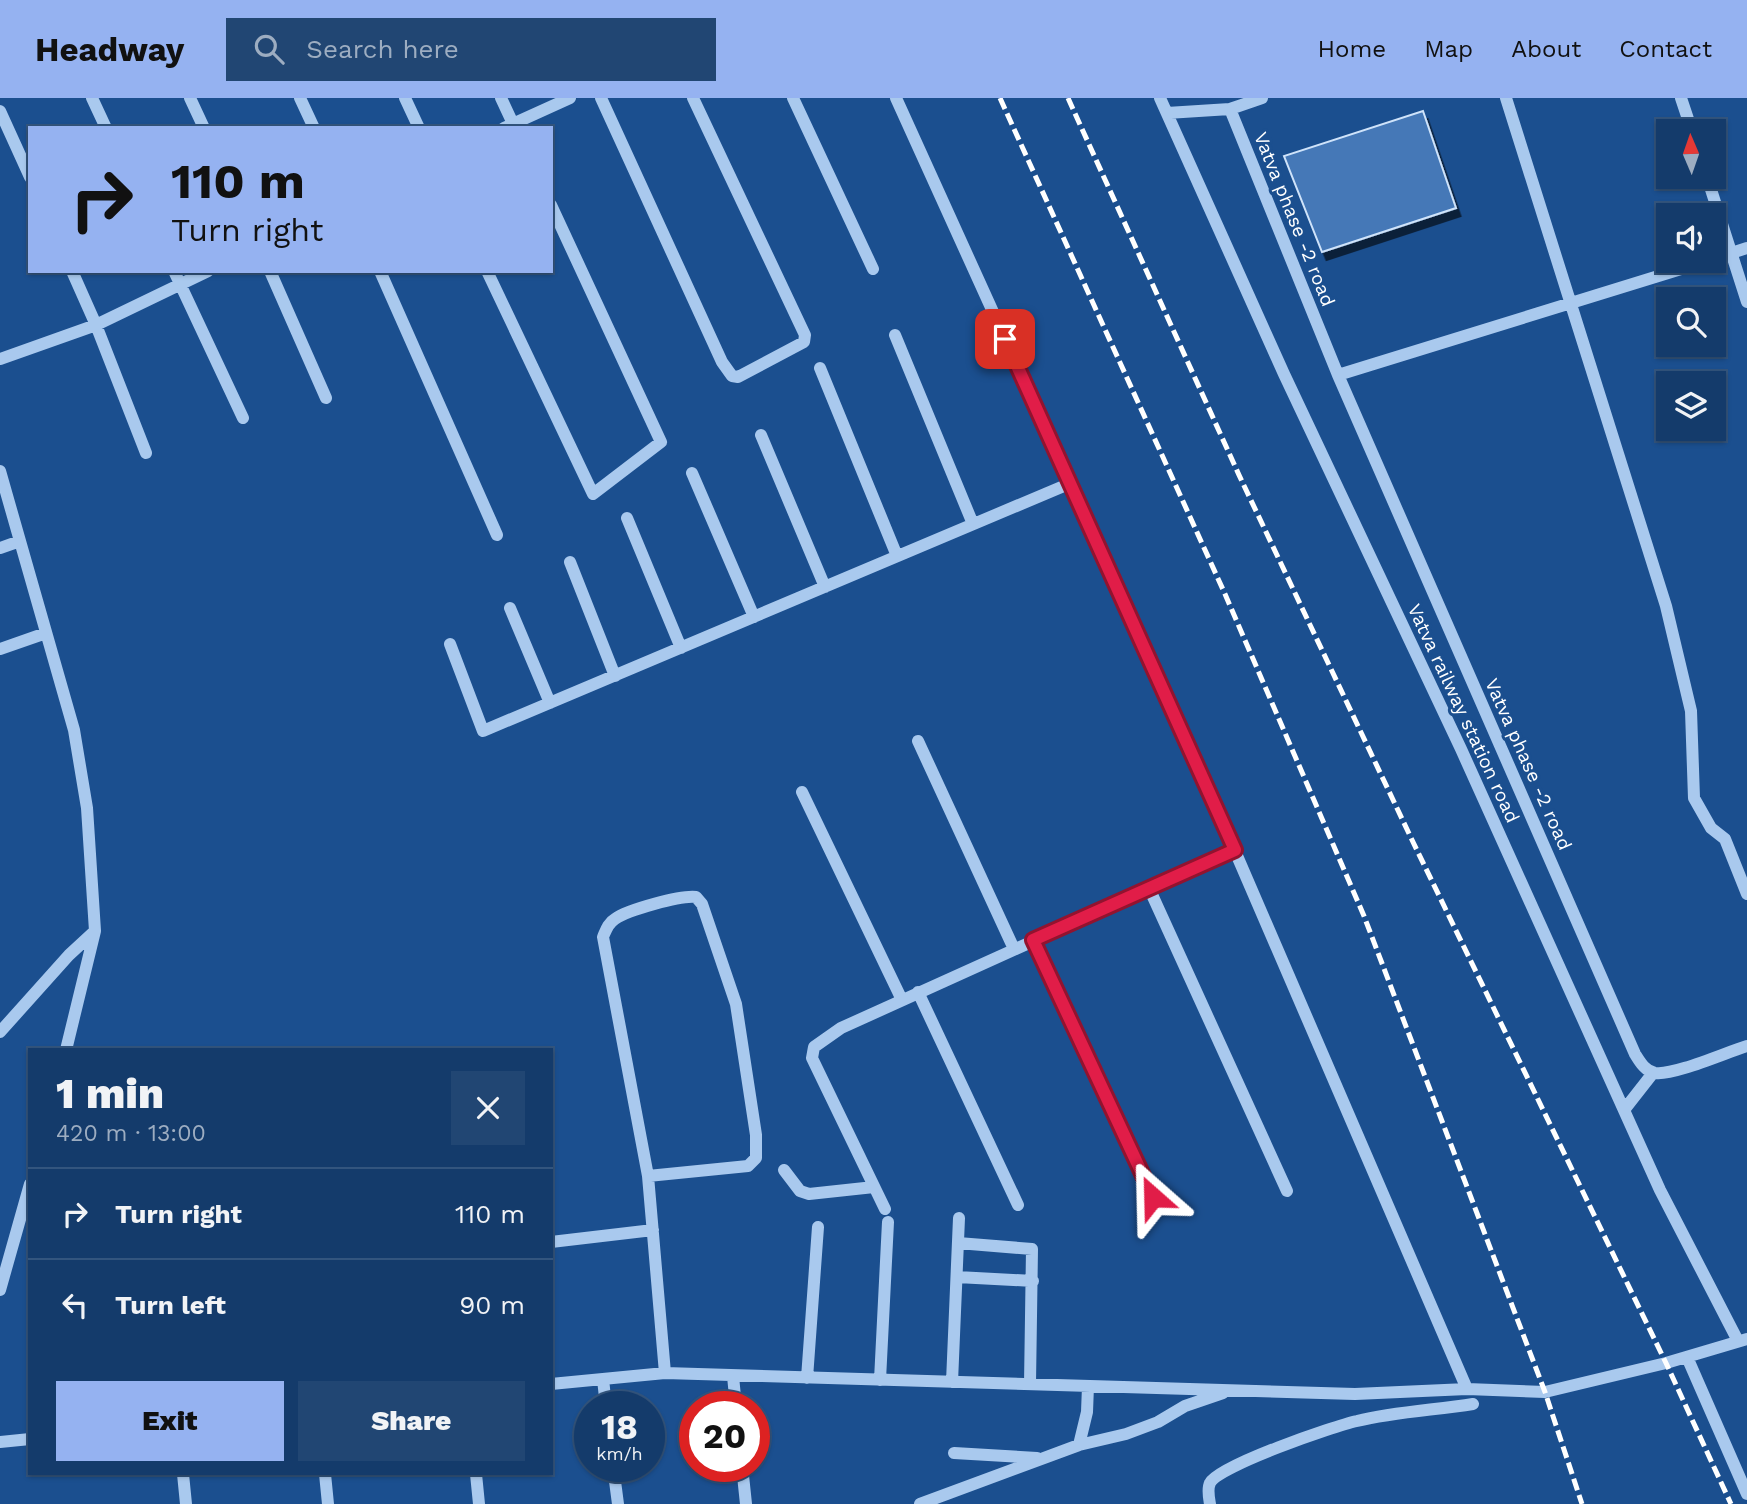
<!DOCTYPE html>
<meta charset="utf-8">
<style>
:root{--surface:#143b6b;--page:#214673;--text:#f1f3f6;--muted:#9dadc1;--line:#33557e;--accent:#95b2f1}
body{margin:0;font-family:"Work Sans",sans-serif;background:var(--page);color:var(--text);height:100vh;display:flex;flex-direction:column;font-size:26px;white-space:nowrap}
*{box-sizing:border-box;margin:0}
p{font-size:23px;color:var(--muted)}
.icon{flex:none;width:38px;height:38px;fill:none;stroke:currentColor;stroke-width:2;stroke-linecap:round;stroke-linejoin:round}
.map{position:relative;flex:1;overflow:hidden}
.side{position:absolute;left:28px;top:950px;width:525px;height:427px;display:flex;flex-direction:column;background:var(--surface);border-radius:0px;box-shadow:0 2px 5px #0004,0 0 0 2px var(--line)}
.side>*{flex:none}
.top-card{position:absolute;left:28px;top:28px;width:525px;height:147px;border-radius:0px;box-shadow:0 2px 5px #0004,0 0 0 2px var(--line);background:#95b2f1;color:#111;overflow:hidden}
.needle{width:46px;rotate:358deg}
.controls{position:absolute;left:1656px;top:21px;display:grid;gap:14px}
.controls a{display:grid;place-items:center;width:70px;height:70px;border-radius:0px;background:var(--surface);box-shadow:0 2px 5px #0004,0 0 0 2px var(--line);font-size:35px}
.speed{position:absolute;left:574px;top:1293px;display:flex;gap:14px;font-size:35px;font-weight:700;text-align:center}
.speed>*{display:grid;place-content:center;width:91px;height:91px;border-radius:50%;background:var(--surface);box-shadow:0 2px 5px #0004,0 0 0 2px var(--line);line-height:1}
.speed small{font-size:18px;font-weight:400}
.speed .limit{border:10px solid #d22;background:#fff;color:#111}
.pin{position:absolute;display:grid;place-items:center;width:60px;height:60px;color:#fff;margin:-30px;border-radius:14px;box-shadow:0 4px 10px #0006}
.me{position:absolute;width:77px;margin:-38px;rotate:335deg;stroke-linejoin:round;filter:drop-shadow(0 0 5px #0008)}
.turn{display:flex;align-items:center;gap:24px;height:147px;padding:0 28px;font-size:32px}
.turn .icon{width:91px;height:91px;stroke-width:2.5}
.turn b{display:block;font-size:49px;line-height:60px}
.round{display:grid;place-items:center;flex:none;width:74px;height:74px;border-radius:0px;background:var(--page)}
.headline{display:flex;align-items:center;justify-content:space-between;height:119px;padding:0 28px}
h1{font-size:42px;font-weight:800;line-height:52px}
.primary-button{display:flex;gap:14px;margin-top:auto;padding:14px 28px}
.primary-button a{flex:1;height:80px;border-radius:0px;background:var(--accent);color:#111;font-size:28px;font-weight:800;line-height:80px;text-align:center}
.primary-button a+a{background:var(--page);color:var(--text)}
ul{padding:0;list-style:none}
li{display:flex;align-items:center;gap:21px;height:91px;padding:0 28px;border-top:2px solid var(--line)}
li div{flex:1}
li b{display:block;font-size:26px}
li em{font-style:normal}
header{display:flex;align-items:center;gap:42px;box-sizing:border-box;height:98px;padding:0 35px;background:var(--accent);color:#111}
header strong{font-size:33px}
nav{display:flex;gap:38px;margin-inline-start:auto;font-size:24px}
.search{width:490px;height:63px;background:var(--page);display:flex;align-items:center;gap:18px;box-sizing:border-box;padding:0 24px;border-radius:0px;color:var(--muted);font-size:26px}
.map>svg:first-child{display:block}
.building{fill:#4478b7;stroke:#cfe3fa;stroke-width:2;filter:url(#shadow)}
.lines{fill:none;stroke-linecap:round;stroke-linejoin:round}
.minor{stroke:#a9c9ee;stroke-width:12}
.rail{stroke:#fff;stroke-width:5;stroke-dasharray:12 5;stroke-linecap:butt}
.route-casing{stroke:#92132f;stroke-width:18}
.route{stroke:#e11d48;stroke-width:12}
.labels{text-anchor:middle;stroke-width:6;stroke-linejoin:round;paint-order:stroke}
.street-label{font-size:19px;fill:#fff;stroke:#1b4f8f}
</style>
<header>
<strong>Headway</strong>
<div class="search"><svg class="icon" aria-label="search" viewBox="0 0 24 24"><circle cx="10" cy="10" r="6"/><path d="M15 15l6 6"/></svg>Search here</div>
<nav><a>Home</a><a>Map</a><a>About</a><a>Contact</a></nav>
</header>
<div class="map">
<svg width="1747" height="1406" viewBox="0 0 1747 1406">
<defs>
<filter id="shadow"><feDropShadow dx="4.5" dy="8" stdDeviation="0" flood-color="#0009"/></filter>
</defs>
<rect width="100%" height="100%" fill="#1b4f8f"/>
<path class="building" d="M1423 13 1456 110 1322 154 1284 58Z"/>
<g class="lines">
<path class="minor" d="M92 0 106 30
M190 0 204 30
M300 0 314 30
M405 0 419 30
M501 0 515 30
M601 0 722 264 732 278 738 279 804 244 805 237 693 0
M793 0 873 171
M896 0 1188 644 1467 1291
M1160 0 1284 276 1461 651 1660 1092 1738 1243
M1506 0 1666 508 1691 613 1694 700 1711 730 1725 741 1747 796
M1681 0 1692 33
M1230 11 1338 277 1635 956C1640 964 1645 973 1655 975 1673 978 1727 954 1747 948
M0 13 30 79
M1167 15 1230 11 1262 0
M504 30 570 0
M1707 79 1747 204
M1713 161 1747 150
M72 173 96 227 146 355
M174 173 243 320
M270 173 326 300
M380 173 497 437
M487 173 593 396 661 344 551 107
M895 237 973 426
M0 261 96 227 208 173
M820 270 897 458
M1338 277 1707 163
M761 337 825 489
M0 373 74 632 87 710 95 833 66 952
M692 375 754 519
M627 420 681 550
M0 450 20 443
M570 464 615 578
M510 510 550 605
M450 546 483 633 1071 385
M0 551 46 535
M918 643 1014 851
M802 694 902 902
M1149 790 1287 1093
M1033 842 1153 1099
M918 894 1018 1107
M0 934 69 857 95 833
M1624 1012 1653 975
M784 1072 800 1093 809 1096 874 1089
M648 1078 748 1068 756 1060V1037L736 906 702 806 696 799C681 797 627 812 615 821 608 825 606 832 603 839L648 1078 665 1275
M885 1111 812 960 814 949 841 930 1235 752
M551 1144 653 1132
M958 1145 1032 1151 1030 1286
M957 1179 1033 1183
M0 1192 30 1086
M1687 1259 1747 1396
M733 1278 736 1309
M807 1280 818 1129
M603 1281 606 1309
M880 1282 888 1124
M952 1284 959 1120
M551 1286 665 1275 1355 1296 1467 1291 1545 1294 1666 1265 1747 1241
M0 1344 30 1341
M1079 1347 1087 1314 1088 1288
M954 1355 1037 1360
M613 1368 618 1406
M742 1368 746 1406
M183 1376 186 1406
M325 1376 328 1406
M476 1376 479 1406
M920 1406 1079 1347 1126 1336 1158 1324 1185 1308 1223 1295
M1210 1406C1209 1400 1207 1391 1210 1385 1218 1368 1334 1328 1357 1323 1394 1314 1435 1312 1473 1306"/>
<path class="rail" d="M1000 0 1225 496 1364 818 1545 1294 1582 1406
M1068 0 1239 377 1413 744 1666 1265 1731 1406"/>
</g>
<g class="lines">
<g class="route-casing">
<path id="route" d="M1005 241 1235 752 1033 842 1153 1099"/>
</g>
<use href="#route" class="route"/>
</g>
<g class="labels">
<g class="street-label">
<text transform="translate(1295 121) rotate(68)" y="7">Vatva phase -2 road</text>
<text transform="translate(1464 615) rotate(65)" y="7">Vatva railway station road</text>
<text transform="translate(1529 666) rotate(66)" y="7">Vatva phase -2 road</text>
</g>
</g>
</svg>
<div class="controls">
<a><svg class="needle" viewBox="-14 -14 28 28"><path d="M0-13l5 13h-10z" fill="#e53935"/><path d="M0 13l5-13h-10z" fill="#9dadc1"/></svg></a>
<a><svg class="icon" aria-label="sound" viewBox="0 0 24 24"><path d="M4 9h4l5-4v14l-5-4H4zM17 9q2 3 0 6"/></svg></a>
<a><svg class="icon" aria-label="search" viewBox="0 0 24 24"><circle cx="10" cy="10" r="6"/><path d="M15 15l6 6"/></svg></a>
<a><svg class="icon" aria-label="layers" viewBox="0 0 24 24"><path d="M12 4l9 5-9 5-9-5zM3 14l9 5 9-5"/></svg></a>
</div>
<div class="speed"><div>18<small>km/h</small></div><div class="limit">20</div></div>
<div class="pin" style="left:1005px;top:241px;background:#d93025"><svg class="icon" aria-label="arrive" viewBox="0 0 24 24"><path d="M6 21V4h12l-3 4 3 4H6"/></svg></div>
<svg class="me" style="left:1153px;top:1099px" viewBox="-20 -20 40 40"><path d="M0-17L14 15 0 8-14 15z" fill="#e11d48" stroke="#fff" stroke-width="4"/></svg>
<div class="top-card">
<div class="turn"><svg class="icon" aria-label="right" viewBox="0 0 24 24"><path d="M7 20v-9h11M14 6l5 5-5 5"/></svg><div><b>110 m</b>Turn right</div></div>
</div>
<section class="side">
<div class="headline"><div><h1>1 min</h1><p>420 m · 13:00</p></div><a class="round"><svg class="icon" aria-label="close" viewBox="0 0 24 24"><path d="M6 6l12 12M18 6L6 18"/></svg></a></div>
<ul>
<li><svg class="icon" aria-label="right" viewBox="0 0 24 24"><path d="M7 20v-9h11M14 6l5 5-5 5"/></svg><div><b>Turn right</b></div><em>110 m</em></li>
<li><svg class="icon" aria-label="left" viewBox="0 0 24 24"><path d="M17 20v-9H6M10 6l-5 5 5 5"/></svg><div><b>Turn left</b></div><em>90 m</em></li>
</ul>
<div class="primary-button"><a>Exit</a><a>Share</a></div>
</section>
</div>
